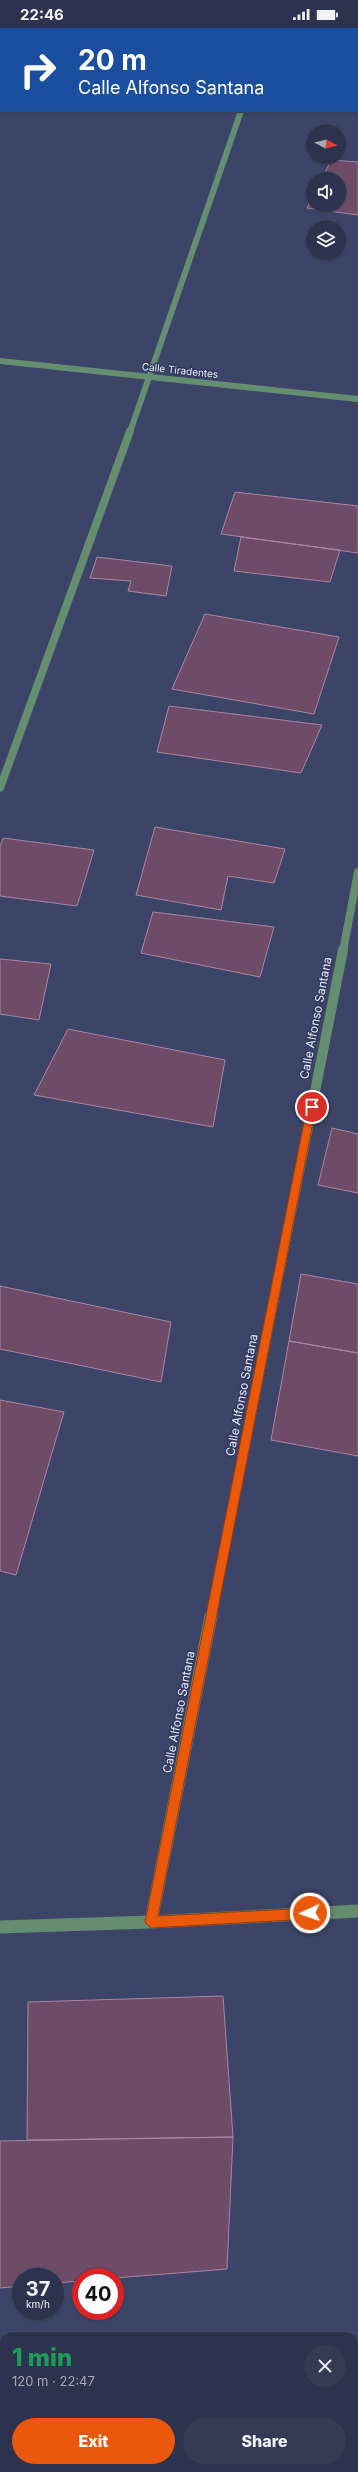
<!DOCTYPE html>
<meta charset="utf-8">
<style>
:root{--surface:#2d334e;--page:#353b55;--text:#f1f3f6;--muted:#a7aab6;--line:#484e66;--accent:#ea580c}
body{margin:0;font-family:Inter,sans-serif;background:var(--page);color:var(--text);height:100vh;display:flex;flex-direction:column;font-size:15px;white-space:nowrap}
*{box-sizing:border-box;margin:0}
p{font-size:13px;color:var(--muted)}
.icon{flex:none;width:22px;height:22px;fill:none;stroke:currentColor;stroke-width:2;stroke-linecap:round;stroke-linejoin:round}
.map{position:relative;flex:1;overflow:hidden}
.details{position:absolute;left:0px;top:2304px;width:358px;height:140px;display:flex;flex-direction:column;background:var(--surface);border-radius:12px 12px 0 0;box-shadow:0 1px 3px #0004,0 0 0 1px var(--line)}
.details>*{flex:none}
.guide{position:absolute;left:0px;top:0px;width:358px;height:84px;box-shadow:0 1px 3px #0004,0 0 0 1px var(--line);background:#1a4fa0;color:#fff;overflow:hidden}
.needle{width:26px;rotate:97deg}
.fabs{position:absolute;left:306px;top:96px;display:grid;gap:8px}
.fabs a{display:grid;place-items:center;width:40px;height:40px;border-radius:50%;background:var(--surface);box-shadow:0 1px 3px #0004,0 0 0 1px var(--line);font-size:20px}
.speed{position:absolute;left:12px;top:2240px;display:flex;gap:8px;font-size:20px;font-weight:700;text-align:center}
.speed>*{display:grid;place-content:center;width:52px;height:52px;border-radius:50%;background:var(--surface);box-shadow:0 1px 3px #0004,0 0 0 1px var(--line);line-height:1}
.speed small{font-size:10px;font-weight:400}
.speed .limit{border:6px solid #d22;background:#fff;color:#111}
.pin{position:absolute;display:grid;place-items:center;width:34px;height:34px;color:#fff;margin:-17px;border:2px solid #fff;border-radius:50%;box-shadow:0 1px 4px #0007}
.me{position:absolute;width:44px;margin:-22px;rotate:267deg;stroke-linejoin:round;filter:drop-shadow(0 0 3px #0008)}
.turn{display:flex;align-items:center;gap:14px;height:84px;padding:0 12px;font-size:18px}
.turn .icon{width:52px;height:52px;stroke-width:2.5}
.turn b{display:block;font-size:28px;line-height:34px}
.round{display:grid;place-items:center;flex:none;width:42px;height:42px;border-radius:21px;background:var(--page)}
.overview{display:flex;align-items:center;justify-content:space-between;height:68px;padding:0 12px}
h1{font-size:24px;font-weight:800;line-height:30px;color:#1e9e55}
.button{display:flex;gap:8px;margin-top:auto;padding:8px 12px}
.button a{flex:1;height:46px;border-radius:24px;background:var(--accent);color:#fff;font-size:16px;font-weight:800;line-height:46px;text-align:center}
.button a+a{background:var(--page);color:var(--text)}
.status{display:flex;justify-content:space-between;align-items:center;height:28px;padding:0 20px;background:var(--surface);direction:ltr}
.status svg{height:11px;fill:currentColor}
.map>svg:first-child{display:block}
.building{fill:#6e4c68;stroke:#ac86a5}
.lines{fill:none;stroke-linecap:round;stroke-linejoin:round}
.minor-far3{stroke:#658e71;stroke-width:6}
.minor-far2{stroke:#658e71;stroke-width:8}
.minor-far1{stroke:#658e71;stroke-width:10}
.minor{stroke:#658e71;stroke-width:13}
.route{fill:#ea580c;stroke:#983908}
.labels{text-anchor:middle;stroke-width:3;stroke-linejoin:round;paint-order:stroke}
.far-street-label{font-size:10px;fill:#e8edff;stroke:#32395d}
.street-label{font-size:12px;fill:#e8edff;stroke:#32395d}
</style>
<div class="status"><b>22:46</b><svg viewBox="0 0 49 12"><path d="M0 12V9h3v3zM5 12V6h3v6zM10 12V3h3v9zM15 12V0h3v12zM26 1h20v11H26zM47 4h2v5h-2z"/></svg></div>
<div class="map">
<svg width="358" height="2444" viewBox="0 0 358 2444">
<rect width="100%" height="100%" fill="#3c4468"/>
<path class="building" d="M331 132 358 134V187L307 180 313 168V177H339V151H322Z
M235 464 358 478V525L221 506Z
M241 509 340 522 330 554 234 543Z
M97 529 172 538 166 568 128 563 131 553 90 550Z
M205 586 339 609 314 686 172 661Z
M169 678 322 697 301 745 157 724Z
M155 799 285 821 274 855 228 848 221 882 136 867Z
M3 810 94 822 77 878 0 868V819Z
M153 884 274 899 260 949 141 925Z
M0 931 51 936 39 992 0 986Z
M68 1001 225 1032 213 1099 34 1067Z
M332 1100 358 1106V1165L318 1157Z
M301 1246 358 1256V1325L289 1313Z
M0 1258 171 1294 161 1354 0 1321Z
M289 1313 358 1325V1428L271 1412Z
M0 1372 64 1384 16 1547 0 1543Z
M223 1968 233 2109 27 2112 28 1974Z
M233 2109 227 2241 115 2250 81 2249V2253L55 2255V2249H21V2258L0 2260V2113Z
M4 2344V2440H193V2444H0V2345Z"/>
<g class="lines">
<path class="minor-far3" d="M0 333 358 371
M130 404 241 83"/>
<path class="minor-far2" d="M0 760 130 403
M343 923 358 844"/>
<path class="minor-far1" d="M211 1589 343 922"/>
<path class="minor" d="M151 1894 211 1588
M0 1899 151 1894 358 1883"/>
</g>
<path class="route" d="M312 1076 316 1079 158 1888 310 1880 316 1885 310 1891 151 1900 145 1894 307 1079Z"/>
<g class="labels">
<g class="far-street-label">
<text transform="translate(180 342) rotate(6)" y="4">Calle Tiradentes</text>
</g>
<g class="street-label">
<text transform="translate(316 990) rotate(-79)" y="4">Calle Alfonso Santana</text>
<text transform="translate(242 1367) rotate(-79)" y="4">Calle Alfonso Santana</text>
<text transform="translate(179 1684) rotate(-79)" y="4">Calle Alfonso Santana</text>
</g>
</g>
</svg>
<div class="fabs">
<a><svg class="needle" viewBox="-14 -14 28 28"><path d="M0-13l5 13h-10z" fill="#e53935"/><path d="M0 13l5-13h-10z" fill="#a7aab6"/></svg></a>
<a><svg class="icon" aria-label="sound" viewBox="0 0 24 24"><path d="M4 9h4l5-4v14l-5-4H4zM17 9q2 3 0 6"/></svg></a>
<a><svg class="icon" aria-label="layers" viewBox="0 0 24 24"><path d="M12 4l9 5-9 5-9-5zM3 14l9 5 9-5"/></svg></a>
</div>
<div class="speed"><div>37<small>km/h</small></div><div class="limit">40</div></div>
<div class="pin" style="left:312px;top:1079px;background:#d93025"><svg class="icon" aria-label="arrive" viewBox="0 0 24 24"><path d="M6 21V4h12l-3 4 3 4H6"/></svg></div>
<svg class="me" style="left:310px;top:1885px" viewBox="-20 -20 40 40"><circle r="17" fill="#ea580c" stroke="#fff" stroke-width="3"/><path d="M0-11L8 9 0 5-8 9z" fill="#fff"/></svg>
<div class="guide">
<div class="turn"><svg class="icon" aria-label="right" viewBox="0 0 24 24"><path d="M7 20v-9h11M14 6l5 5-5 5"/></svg><div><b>20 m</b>Calle Alfonso Santana</div></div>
</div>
<section class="details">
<div class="overview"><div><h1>1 min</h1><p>120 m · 22:47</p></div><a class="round"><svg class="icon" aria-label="close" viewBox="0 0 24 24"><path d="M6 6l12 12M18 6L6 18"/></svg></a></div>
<div class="button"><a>Exit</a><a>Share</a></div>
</section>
</div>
